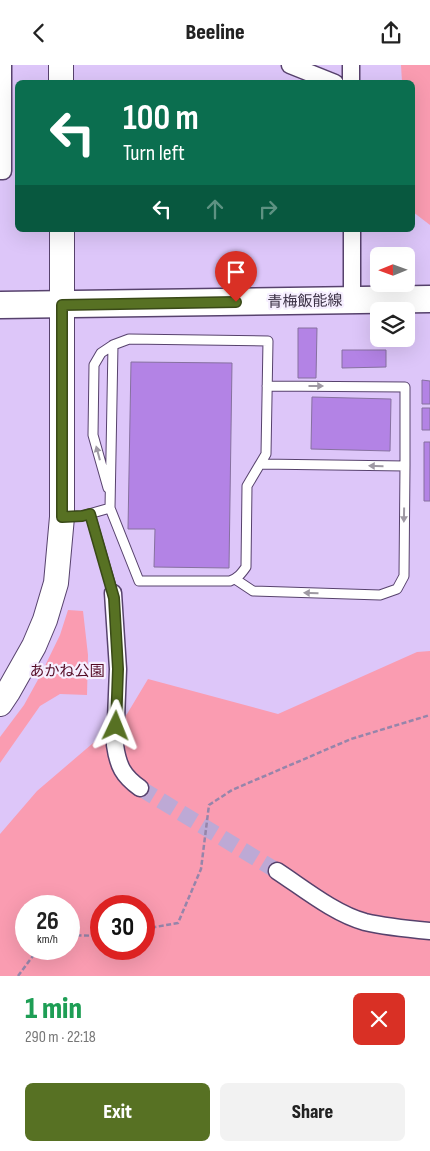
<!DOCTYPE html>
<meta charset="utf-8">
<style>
:root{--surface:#fff;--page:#f2f2f2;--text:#222;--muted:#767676;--accent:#577123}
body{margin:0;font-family:"Sofia Sans Condensed","Noto Sans JP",sans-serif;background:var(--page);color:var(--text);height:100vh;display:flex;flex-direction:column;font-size:19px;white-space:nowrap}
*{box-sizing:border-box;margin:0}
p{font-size:16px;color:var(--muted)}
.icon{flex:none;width:28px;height:28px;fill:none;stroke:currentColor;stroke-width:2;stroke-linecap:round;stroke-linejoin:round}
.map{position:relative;height:911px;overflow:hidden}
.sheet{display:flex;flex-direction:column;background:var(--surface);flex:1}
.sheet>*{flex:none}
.banner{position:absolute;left:15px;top:15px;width:400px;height:152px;border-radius:8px;box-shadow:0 5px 20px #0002;background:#0b6e4f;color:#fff;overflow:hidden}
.needle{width:32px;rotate:269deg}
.buttons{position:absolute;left:370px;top:182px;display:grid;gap:10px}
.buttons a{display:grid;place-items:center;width:45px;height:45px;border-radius:8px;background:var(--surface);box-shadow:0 5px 20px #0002;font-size:25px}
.speed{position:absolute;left:15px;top:830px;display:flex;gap:10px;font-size:25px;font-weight:700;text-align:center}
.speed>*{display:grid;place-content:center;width:65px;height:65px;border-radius:50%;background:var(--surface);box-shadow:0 5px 20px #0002;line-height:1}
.speed small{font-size:12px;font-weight:400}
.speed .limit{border:8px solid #d22;background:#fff;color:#111}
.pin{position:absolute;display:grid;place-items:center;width:42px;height:42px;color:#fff;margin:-51px -21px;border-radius:50% 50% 50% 0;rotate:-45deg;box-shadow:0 0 5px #0007}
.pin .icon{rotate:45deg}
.me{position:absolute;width:55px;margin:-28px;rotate:2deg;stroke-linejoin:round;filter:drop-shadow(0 0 4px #0008)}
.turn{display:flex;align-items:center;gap:18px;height:105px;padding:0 25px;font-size:22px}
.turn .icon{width:65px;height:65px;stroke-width:2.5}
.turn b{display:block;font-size:35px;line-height:42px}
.lanes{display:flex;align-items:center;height:48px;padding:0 25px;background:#0003;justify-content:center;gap:25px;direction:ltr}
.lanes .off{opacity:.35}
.round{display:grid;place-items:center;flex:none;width:52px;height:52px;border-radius:8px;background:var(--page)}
.summary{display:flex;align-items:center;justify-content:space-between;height:85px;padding:0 25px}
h1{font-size:30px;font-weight:800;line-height:38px;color:#1e9e55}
.cta{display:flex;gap:10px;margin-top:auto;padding:10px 25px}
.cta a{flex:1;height:58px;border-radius:8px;background:var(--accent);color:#fff;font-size:20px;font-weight:800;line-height:58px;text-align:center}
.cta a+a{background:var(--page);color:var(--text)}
header{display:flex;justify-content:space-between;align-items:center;height:65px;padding:0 25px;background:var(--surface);font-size:22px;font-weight:800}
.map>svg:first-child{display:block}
.green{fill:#fa9cb1;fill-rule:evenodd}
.building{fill:#b383e5;stroke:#86719f}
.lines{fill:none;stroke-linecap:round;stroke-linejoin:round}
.street-tunnel{stroke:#bda9d5;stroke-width:16;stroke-dasharray:16 8;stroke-linecap:butt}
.lane-casing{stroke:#57426d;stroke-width:11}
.street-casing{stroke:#57426d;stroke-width:19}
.secondary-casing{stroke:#57426d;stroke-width:26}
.primary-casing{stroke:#57426d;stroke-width:29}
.path{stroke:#9685aa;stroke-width:2.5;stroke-dasharray:5 2.5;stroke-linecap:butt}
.lane{stroke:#fff;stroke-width:9}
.street{stroke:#fff;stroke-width:16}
.secondary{stroke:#fff;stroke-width:24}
.primary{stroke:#fff;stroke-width:26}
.oneway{fill:#9e99a3}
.route-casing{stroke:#394917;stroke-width:12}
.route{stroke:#577123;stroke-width:9}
.labels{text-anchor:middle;stroke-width:4.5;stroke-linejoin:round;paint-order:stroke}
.street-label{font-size:15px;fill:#3d3347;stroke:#f6efff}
.park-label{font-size:15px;fill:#540b25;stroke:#f6efff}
</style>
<header><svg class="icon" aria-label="back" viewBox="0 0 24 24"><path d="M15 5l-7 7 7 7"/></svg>Beeline<svg class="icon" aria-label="share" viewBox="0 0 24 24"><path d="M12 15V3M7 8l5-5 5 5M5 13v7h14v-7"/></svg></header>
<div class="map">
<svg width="430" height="911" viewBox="0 0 430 911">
<rect width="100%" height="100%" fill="#ddc6f9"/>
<path class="green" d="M401 0H430V160L413 147 412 18 402 17Z
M68 545 83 546 88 590 87 630 60 629 40 641 0 698V672L24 640 40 611 60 570Z
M430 586V911H0V769L37 726 127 649 148 614 278 649 417 587ZM26 841H69V884H26ZM101 841H144V884H101Z"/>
<path class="building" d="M298 263H317L316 313H298Z
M342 285H386V302L342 303Z
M131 297 232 298 229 503 154 502 155 464H128Z
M422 315 430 316V339H422Z
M312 332 391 334 390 386 311 384Z
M422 343H430V365H422Z
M424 377H430V436H424Z"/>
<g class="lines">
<path class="street-tunnel" d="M140 723 277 806"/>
<g class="lane-casing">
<path id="lane" d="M129 274 268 276 266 389 247 421 246 502C241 509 238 513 230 516H139L110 443 113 280Z
M260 399 405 401V322L267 321
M108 423 93 370 94 300 101 288 113 280
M90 449 113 528
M62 452 82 451 110 443
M235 514 253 526 380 530 397 524 404 511 405 401"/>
</g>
<g class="street-casing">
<path id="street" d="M290 0 335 18
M351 0V18
M0 106H3V0
M352 165V235
M113 528 118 604 115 680C118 701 123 711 140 723
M277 806C303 823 335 849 365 857 386 862 408 864 430 866"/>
</g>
<g class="secondary-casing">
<path id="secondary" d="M61 0V18
M0 639 8 627 34 581 45 555 56 518 62 452V165"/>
</g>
<g class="primary-casing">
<path id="primary" d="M0 240 430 234"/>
</g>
<path class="path" d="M144 864 178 858 201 804 209 740 232 725 351 674 430 650
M69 870 101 871
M18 911 38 884"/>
<use href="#lane" class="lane"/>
<use href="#street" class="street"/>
<use href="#secondary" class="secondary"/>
<use href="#primary" class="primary"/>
</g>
<defs><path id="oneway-solid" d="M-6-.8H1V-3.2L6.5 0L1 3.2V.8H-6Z" transform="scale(1.25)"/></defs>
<g class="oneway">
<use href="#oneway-solid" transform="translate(316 321)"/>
<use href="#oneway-solid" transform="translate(98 388) rotate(-105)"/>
<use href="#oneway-solid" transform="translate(376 401) rotate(-179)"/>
<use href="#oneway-solid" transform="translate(404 450) rotate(91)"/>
<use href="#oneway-solid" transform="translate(311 528) rotate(-178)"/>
</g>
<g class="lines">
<g class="route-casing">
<path id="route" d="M116 661 118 604 114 533 90 449 82 451 62 452V240L236 237"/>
</g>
<use href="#route" class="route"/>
</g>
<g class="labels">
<g class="street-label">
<text transform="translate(305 236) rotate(-1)" y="5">青梅飯能線</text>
</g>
<g class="park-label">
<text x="67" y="611">あかね公園</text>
</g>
</g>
</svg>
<div class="buttons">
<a><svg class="needle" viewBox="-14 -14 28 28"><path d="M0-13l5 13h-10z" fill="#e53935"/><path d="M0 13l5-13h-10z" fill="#767676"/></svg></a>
<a><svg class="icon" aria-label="layers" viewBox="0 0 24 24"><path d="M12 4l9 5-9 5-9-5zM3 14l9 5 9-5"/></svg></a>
</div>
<div class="speed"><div>26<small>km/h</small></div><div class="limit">30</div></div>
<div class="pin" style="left:236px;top:237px;background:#d93025"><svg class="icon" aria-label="arrive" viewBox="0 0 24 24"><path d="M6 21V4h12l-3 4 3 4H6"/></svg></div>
<svg class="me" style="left:116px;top:661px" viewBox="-20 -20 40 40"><path d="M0-17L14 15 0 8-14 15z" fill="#577123" stroke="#fff" stroke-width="4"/></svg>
<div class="banner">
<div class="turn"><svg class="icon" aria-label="left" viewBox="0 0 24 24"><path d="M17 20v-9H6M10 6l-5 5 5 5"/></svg><div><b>100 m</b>Turn left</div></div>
<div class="lanes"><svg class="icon" aria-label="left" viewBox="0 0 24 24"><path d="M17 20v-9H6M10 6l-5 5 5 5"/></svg><svg class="icon off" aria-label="ahead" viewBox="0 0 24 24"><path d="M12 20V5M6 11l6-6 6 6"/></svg><svg class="icon off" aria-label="right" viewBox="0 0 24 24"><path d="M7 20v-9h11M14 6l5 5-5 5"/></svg></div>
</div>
</div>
<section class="sheet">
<div class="summary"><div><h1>1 min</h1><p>290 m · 22:18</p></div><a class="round" style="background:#d93025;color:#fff"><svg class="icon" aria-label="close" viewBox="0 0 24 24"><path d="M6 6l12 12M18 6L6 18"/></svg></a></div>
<div class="cta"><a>Exit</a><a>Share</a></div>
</section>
